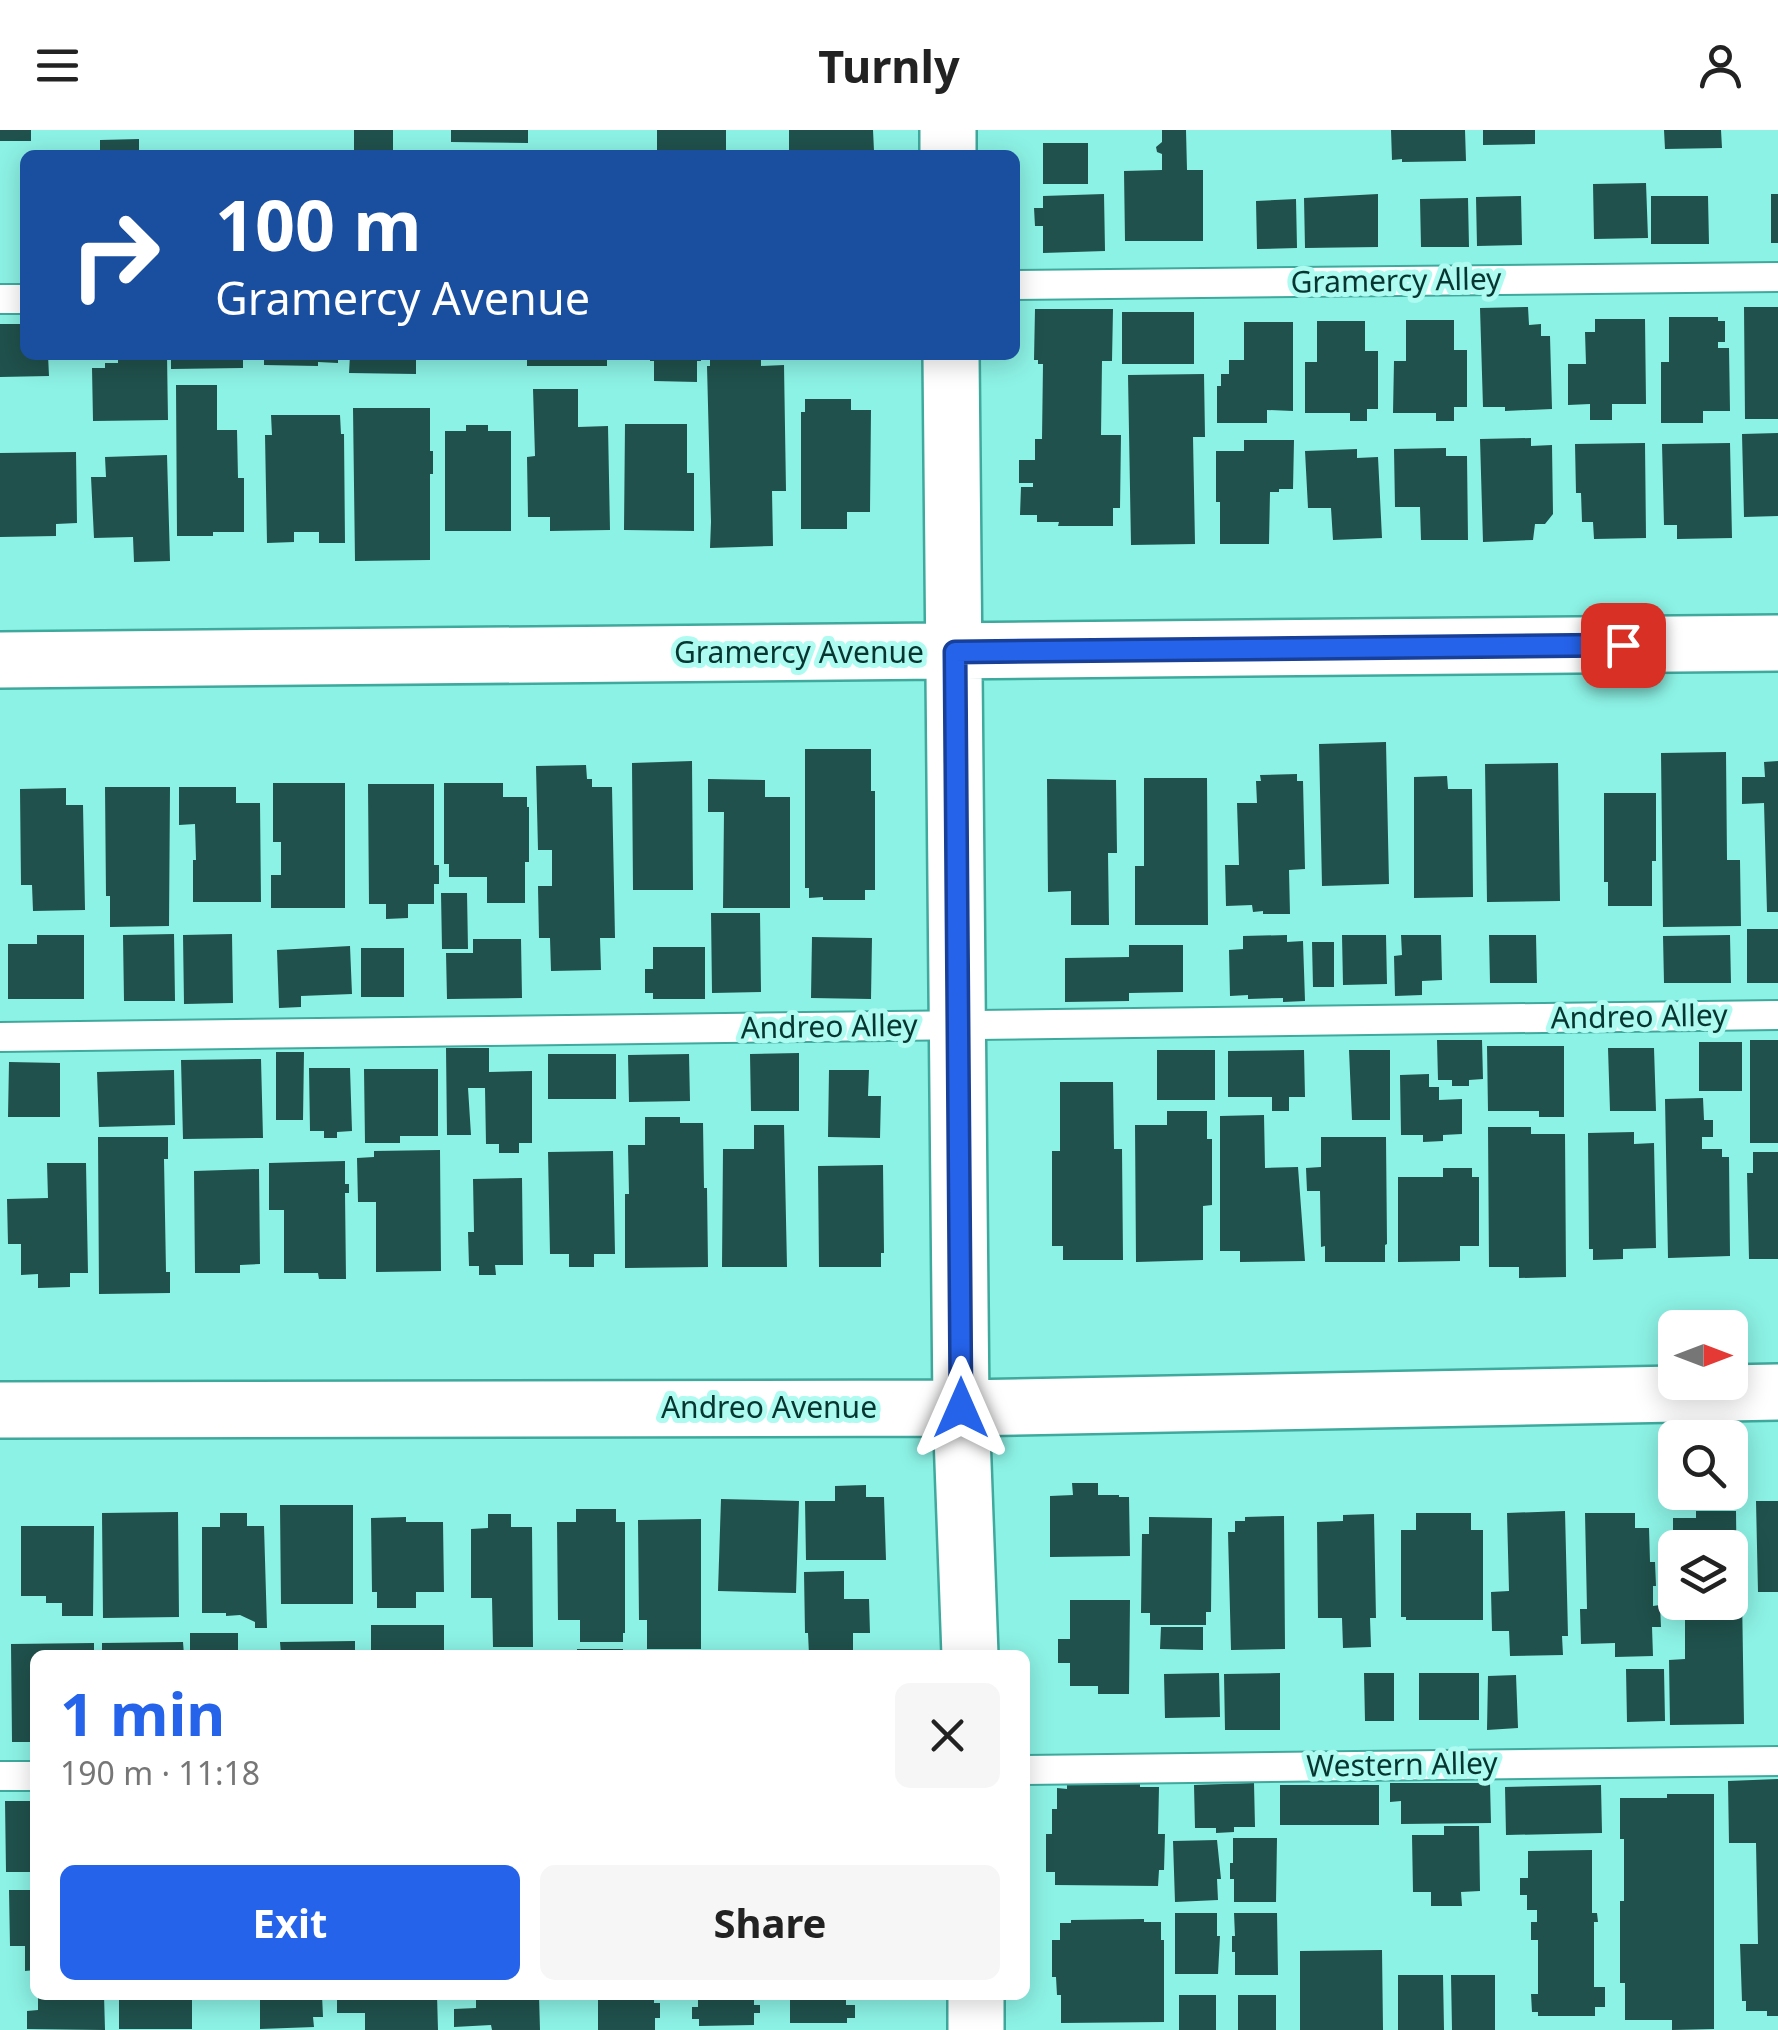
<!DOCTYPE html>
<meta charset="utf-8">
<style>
:root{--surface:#fff;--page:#f6f6f6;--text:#222;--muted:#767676;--accent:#2563eb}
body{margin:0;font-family:"Noto Sans",sans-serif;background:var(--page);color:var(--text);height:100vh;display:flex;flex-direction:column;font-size:38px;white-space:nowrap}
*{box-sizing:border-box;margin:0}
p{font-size:32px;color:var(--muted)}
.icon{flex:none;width:55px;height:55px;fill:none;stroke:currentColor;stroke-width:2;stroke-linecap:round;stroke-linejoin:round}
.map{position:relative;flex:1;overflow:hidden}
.details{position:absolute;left:30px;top:1520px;width:1000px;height:350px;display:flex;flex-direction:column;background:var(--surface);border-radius:15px;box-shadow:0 5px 25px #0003}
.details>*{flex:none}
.top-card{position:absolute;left:20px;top:20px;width:1000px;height:210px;border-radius:15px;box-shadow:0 5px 25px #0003;background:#1a4fa0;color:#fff;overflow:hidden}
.needle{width:65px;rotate:90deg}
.controls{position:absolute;left:1658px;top:1180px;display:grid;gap:20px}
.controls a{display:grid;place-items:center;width:90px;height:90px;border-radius:15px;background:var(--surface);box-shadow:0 5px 25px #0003;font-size:50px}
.pin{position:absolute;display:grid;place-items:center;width:85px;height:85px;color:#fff;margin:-42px;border-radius:20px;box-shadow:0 5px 15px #0006}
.me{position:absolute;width:110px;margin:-55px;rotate:0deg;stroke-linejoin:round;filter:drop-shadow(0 0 8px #0008)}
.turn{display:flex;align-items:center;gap:35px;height:210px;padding:0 30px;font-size:45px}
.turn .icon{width:130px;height:130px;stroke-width:2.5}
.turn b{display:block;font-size:70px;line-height:85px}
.round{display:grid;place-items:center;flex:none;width:105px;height:105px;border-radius:15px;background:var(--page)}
.headline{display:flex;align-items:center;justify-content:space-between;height:170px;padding:0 30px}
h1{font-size:60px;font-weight:700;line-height:75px;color:var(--accent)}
.primary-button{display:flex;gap:20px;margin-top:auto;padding:20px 30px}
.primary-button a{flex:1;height:115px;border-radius:15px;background:var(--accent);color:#fff;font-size:40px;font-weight:700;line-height:115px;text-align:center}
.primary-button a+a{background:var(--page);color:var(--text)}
header{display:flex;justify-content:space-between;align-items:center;height:130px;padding:0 30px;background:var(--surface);font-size:45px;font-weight:700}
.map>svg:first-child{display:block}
.building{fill:#20514c}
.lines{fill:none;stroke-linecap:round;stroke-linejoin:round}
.lane-casing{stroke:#3fa99d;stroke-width:32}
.street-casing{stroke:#3fa99d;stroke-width:60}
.lane{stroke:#fff;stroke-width:28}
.street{stroke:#fff;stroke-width:55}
.route-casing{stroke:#184099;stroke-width:25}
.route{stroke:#2563eb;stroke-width:18}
.labels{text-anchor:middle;stroke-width:10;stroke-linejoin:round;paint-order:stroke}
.street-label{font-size:30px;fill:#073631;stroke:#adfbf1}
</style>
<header><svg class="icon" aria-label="menu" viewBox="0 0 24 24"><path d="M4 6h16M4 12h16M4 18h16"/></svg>Turnly<svg class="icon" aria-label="person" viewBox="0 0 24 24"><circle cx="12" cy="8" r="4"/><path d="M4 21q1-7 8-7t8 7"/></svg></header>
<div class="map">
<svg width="1778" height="1900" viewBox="0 0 1778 1900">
<rect width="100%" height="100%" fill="#8cf2e5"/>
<path class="building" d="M0 0H31V11H0Z
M354 0H393V25H354Z
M451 0H528V13L451 12Z
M657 0H726V24H657Z
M789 0H873L874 21 789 23Z
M1162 0H1186L1187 40H1203V111H1125L1124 41 1162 40V24L1157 22 1156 17 1162 12Z
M1391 0H1465L1466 31 1402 32V29L1392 30Z
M1483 0H1535V14L1483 15Z
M1664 0H1721L1722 18 1665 19Z
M139 9V25H100V10Z
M1043 13H1088V54H1043Z
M1646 53 1648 108 1594 109 1593 54Z
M1104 64 1105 121 1043 123V96H1035L1034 78H1043V66Z
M1378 64V117L1305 118 1304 68Z
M1771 64H1778V113H1771Z
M1521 66 1522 115 1477 116 1476 67Z
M1651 66H1708L1709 114H1651Z
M1468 68 1469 117H1421L1420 69Z
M1296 69 1297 118 1257 119 1256 71Z
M1528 177 1529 195 1541 194V206H1550L1552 279 1505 281V277H1483L1480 178Z
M1744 177H1778V289H1745Z
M1035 179H1113L1112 231H1102L1101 305H1121L1120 378H1113V396H1058L1059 392H1037V385H1020L1021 357H1033V353H1019V330H1035V309H1042L1043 234H1038V230H1034Z
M1122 182H1194V234H1122Z
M1669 187H1718V191H1725V212H1718V218H1729L1730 281H1703V293H1661V232H1669Z
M1595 189H1645L1646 274H1612V290H1590V274L1568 275V234H1586L1585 202H1595Z
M1406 190H1454V220H1467V277H1454V291H1436V283H1393L1394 231H1406Z
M1317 191H1365V221H1378V279H1367V291H1350V283H1305V232H1317Z
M1244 192H1293V281L1267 280V293H1217V256H1221V244H1229V230H1244Z
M0 194H25V225H48L49 246 0 247Z
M118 225H167L168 290 93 291 92 238H105V233H118Z
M171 225H243V238L171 239Z
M264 225H338V233L318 232V236L264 235Z
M350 225H416V244L349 243Z
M527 225H607V236H527Z
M650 225H701V231H697V252L654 251V231H650Z
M710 225H761V236L784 235 786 361H772L773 416 710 418 711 392 707 236H710Z
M1204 244 1205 307H1193L1195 414 1131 415 1128 245Z
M176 255H217V300H237L238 348H244V402H213V406H177Z
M533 259H578V297L608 296 610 400 550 401V387H528L527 327 535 326Z
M805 269H851V280H871L870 382H847V399H801V282H805Z
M353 278H430V321H433V344H430V430L355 431Z
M271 285H340L341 304H344L345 413H319V402H294V412L267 413 265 305H272Z
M625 294H687V343H694V401L624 400Z
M466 295H488V301H511V401H445V301H466Z
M1778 303V386L1744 387 1742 304Z
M1531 308V316L1552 315 1553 384 1545 394H1535L1533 410 1483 412 1480 309Z
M1244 310H1294L1293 359H1279V362H1270L1269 414H1220V372H1216V321H1244Z
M1645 313 1646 408 1594 409 1593 392H1582L1581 363H1576L1575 314Z
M1730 313 1732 408 1677 409V395H1664L1662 314Z
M1446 318V326H1467L1468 410H1421L1420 377H1395L1394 319Z
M1357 319V328L1378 327 1382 408 1333 410 1331 378H1308L1305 321Z
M76 322 77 393 56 394V406L0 407V323Z
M167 325 170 431 134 432 133 407 94 408 91 347H106L105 327Z
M1386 612 1389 754 1322 756 1319 614Z
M805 619H871V661H875V760H865V770H823V767L809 768V758H805Z
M1726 622 1727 730H1740L1741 796 1663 797 1661 623Z
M692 631 693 760H633L632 633Z
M1778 631V782H1767L1764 673 1742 674V647H1765L1764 632Z
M1558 633 1560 771 1487 772 1485 634Z
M586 635 587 649H592V657H612L615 808H600L601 840 551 841 550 808H539L538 756H552V720H538L536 636Z
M1297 644V651H1303L1305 739 1289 740 1290 784H1263V781L1253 782 1252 775 1226 776 1225 735H1239L1237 673H1257L1256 651H1261L1260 645Z
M1447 646 1448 659H1472L1473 767 1414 768V647Z
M1144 648H1207L1208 795H1135V736H1144Z
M708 649 765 650V667H790V778H723L724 682H708Z
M1047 649 1116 650 1117 723H1108L1109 795H1071V761L1048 762Z
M273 653H345V778H271V745H281V712H273Z
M444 653H503V667H527V677H529V732H525V773H487V747H449V734H444Z
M368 654H434V735H439V754H434V774H408V788L386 789V774H369Z
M105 657H170L169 796 110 797V766H106Z
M179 657H236V673H260L261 772H193V730H196L195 694 179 695Z
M66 658V675H83L85 780 33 781 32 755H21L20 659Z
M1604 663H1656V731H1652V776H1608V752H1604Z
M441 763H467L468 819H442Z
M711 783H760L761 862 712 863Z
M1747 799H1778V853H1747Z
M174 804 175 871H124L123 805Z
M232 804 233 873 184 874 183 805Z
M37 805H84V869H8V814H37Z
M1287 805V812L1303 811 1305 871 1283 872V868L1248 869V865L1230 866 1229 820 1243 819V806Z
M1342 805H1386L1387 854 1343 855Z
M1401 805H1441L1442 850 1422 851V865L1395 866 1394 826 1402 825Z
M1489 805H1536L1537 853H1490Z
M1730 805 1731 853H1664L1663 806Z
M812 807 872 808 871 869 811 868Z
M473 809H521L522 868 447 869 446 823H473Z
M1312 812H1334V857H1313Z
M1129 815H1183V862L1129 863V871L1065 872V828L1129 827Z
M350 816 352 864 301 866V877L279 878 277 820Z
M653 817H705V869H653V863H645V839H653Z
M361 818H404V867H361Z
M1437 910H1482L1483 949 1469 950V956H1452V950H1438Z
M1750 910H1778V1013H1750Z
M1699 912H1742V961H1699Z
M1487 916H1564V987H1539V981H1488Z
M446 918H489V942L532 941V1013H519V1023H499V1014H486L485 958H468L471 1005H447Z
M1608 918H1654L1656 981H1610Z
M1157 920H1215V970H1157Z
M1304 920 1305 967H1289V981H1272V967H1228V921Z
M1349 920H1390V990H1352Z
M276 922H304L303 990H276Z
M799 923V981H751L750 924Z
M548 924H616V969H548Z
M689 924 690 971 629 972 628 925Z
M261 929 263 1008 183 1009 181 930Z
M9 932 60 933V987H8Z
M309 938H350L352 1001 337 1002V1008H324V1001H310Z
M364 939H438V1006H400V1013H365Z
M174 940 175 995 99 997 97 942Z
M829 940H869L868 966H881L880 1008 828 1007Z
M1429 944V957H1439V970L1462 969V1004L1443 1005V1011L1423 1012V1005H1401L1400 945Z
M1060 952H1113L1114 1019H1122L1123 1130H1063V1116H1052V1021H1060Z
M1703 968 1704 990H1713V1007H1702V1019H1722V1027H1729L1730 1126 1668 1128 1665 969Z
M1167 981H1207V1009H1212V1075L1203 1076V1130L1136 1132 1135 995H1167Z
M1264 985 1265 1038 1298 1037 1305 1131 1240 1132V1121H1220V986Z
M645 987H680V993H703L704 1058H707L708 1137 625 1138V1064H629L628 1015H645Z
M754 995H784L787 1137H722L723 1019H754Z
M1488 997H1531V1004H1565L1566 1147 1519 1148V1137H1489Z
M1634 1002V1014L1654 1013 1656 1118 1623 1119V1129L1593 1130V1119H1589L1588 1003Z
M98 1007H168V1029H164L166 1142H170V1163L99 1164Z
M1321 1007H1386L1387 1114 1385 1115V1132H1325V1116L1321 1117 1320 1061H1307L1306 1038 1321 1037Z
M440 1020 441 1141 376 1142V1072H358L357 1028 374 1027V1021Z
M613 1021 615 1124H594V1137H569V1124H550L548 1022Z
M1753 1022H1778V1129H1749L1747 1043H1753Z
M345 1031V1054H349V1063H345L346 1149H319L318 1143H284V1080H269V1033Z
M47 1033H86L88 1143H70V1157L38 1158V1144L21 1145V1114H8L7 1069 48 1068Z
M883 1035 884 1123H881V1137H819L818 1036Z
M1443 1038H1472V1047H1479V1116H1460V1131L1398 1132V1047H1443Z
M259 1039 260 1134 240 1135V1143H195L194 1041Z
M522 1048 523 1135H495L496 1145H479V1136H469L468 1102H474L473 1049Z
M1072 1353H1098V1365H1119V1367H1129L1130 1426 1050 1427V1366L1073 1365Z
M866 1355V1367H884L886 1430H806L805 1371H835V1356Z
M721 1369 799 1371 796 1463 718 1461Z
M1756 1371H1778V1462H1758Z
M280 1375H353V1474H281Z
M576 1379H616V1392H625V1503H623V1512H580V1490H558L557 1392H576Z
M1565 1381 1568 1506H1562L1563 1525 1510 1526 1509 1501H1492L1491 1462 1509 1461 1507 1383Z
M1696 1381H1736L1737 1464H1742L1744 1594 1670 1595 1669 1530 1685 1529V1490L1719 1489V1481H1673V1472H1730V1418H1673V1388H1696Z
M178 1382 179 1487 103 1488 102 1383Z
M220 1383H247V1396H264L267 1498H255V1492L240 1485 226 1486V1483H202V1397H220Z
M1416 1383H1471V1400H1483V1490H1406V1487H1401V1400H1416Z
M1585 1383H1635V1398H1649L1650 1432H1655L1656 1456H1653V1476L1660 1475 1661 1497H1652L1653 1526 1615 1527V1513L1581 1514 1580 1479H1587Z
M488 1384H511V1397H532L533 1517H493L492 1468H471V1399L488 1398Z
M1374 1384 1376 1488H1370L1371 1517 1343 1518 1342 1488H1318L1317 1392 1343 1391V1385Z
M1284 1386 1285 1519 1231 1520 1228 1402H1235V1391H1245V1387Z
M406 1387V1392H443L444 1462H416V1478H377V1462H372L371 1388Z
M1149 1387 1212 1388 1211 1482H1206V1495H1150V1483H1141L1142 1404H1149Z
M701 1389V1519H647V1490H639L638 1390Z
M21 1396H94L93 1486H62V1473H46V1466H21Z
M844 1441V1469H869L870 1503H853V1525H809L808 1503H805L804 1442Z
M1070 1470H1130L1129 1564H1098V1556H1070V1533H1058V1509H1070Z
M371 1495H444V1525H371Z
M1161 1497H1203V1520L1160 1519Z
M190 1503H238V1525H190Z
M355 1511V1525H281L280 1512Z
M183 1512 184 1525H102V1513Z
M94 1513V1525H35V1612H12L11 1514Z
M577 1519H623V1525H577Z
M1626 1539H1664L1665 1591 1627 1592Z
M1219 1543 1220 1587 1165 1588 1164 1544Z
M1280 1543V1600H1225L1224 1544Z
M1364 1543H1394V1591H1365Z
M1419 1543H1479V1590H1419Z
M1516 1545 1518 1598 1487 1600 1488 1546Z
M1778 1649V1886H1767V1881H1746V1871H1742L1740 1814H1758L1756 1713H1729L1728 1651Z
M1067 1653H1140V1657H1159L1158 1704H1165L1164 1740H1159L1158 1756 1055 1755V1742H1046V1704H1052V1679H1057V1658L1067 1659Z
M1254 1653 1255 1697H1234V1702L1216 1703V1698H1195L1194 1655Z
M1390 1653H1490L1491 1693 1401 1694V1671L1390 1672Z
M1280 1655H1379V1695H1280Z
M1601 1655 1602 1703 1506 1705 1505 1657Z
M1667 1664H1714V1899L1672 1900V1890H1625V1853H1620V1771H1624V1709H1620V1668H1667Z
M5 1671H35V1742H6Z
M1444 1696H1479L1480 1761 1461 1762 1462 1776H1431V1762H1413L1412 1705H1444Z
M1233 1708H1277L1276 1772H1234V1749H1230V1733H1233Z
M1217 1710 1221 1749H1217L1218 1770 1175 1772 1173 1711Z
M1592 1720V1783H1597L1598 1792H1594V1857H1605V1877H1595V1886H1538V1882H1532L1531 1864H1538V1810H1531V1792H1537V1780H1527V1765H1520V1748H1528V1721Z
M9 1760H33L35 1762V1840L25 1841V1816H10Z
M1175 1783H1217V1806H1220L1218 1844H1175Z
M1234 1783H1277L1278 1845H1235V1822H1232V1806H1235Z
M1144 1789V1792H1161V1810H1164V1892L1061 1893V1865H1057L1056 1847H1052V1810H1060V1793H1071V1790Z
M1382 1820 1383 1900H1300V1821Z
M1398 1845H1443L1444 1900H1398Z
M1451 1845H1495V1900H1452Z
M38 1865H104L105 1900 27 1899V1881L38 1880Z
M119 1865H195V1869H192V1899H119Z
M260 1865H322L323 1887H313L314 1897 260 1899Z
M337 1865H437L438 1900H365V1883H337Z
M476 1865H539L540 1900H492L491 1895 454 1897V1879L476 1878Z
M598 1865H654V1873H660V1888H655V1900H598Z
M698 1865H754V1875H760V1883H754V1895L699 1896V1889H692V1877H698Z
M790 1865H846V1875H855V1888H847V1893H790Z
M1179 1865H1216V1900H1179Z
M1238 1865H1276V1900H1238Z"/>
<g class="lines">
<g class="lane-casing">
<path id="lane" d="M1015 155 1778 147
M0 169H25
M0 907 1778 885
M1025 1640 1778 1631
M0 1646H35"/>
</g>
<g class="street-casing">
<path id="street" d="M948 0V25
M951 225 961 1278 970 1525
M0 530 1778 513
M0 1280 961 1278 1778 1262
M976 1865V1900"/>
</g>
<use href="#lane" class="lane"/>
<use href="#street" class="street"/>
</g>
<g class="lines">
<g class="route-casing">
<path id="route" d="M961 1278 955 522 1623 515"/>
</g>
<use href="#route" class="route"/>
</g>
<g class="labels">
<g class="street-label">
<text transform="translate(1396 151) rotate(-1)" y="10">Gramercy Alley</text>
<text x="799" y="533">Gramercy Avenue</text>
<text transform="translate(1639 887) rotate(-1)" y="10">Andreo Alley</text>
<text transform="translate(829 897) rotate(-1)" y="10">Andreo Alley</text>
<text x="769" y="1288">Andreo Avenue</text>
<text transform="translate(1402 1635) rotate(-1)" y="10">Western Alley</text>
</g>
</g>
</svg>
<div class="controls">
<a><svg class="needle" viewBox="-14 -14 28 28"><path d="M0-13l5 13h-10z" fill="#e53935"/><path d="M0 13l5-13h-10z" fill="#767676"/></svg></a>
<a><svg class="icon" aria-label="search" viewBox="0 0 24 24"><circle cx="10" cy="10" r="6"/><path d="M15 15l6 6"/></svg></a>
<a><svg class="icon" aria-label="layers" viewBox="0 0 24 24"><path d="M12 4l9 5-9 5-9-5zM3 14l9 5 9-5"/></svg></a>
</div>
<div class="pin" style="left:1623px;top:515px;background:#d93025"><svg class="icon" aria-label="arrive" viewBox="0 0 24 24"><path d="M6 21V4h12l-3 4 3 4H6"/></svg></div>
<svg class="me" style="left:961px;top:1278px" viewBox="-20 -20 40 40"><path d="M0-17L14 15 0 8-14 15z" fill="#2563eb" stroke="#fff" stroke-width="4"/></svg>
<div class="top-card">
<div class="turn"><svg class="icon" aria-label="right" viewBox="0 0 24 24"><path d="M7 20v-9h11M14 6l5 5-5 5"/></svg><div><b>100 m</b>Gramercy Avenue</div></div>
</div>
<section class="details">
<div class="headline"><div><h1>1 min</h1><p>190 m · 11:18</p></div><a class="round"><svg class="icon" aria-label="close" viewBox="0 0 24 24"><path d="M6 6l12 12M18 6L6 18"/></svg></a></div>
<div class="primary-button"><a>Exit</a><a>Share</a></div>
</section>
</div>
